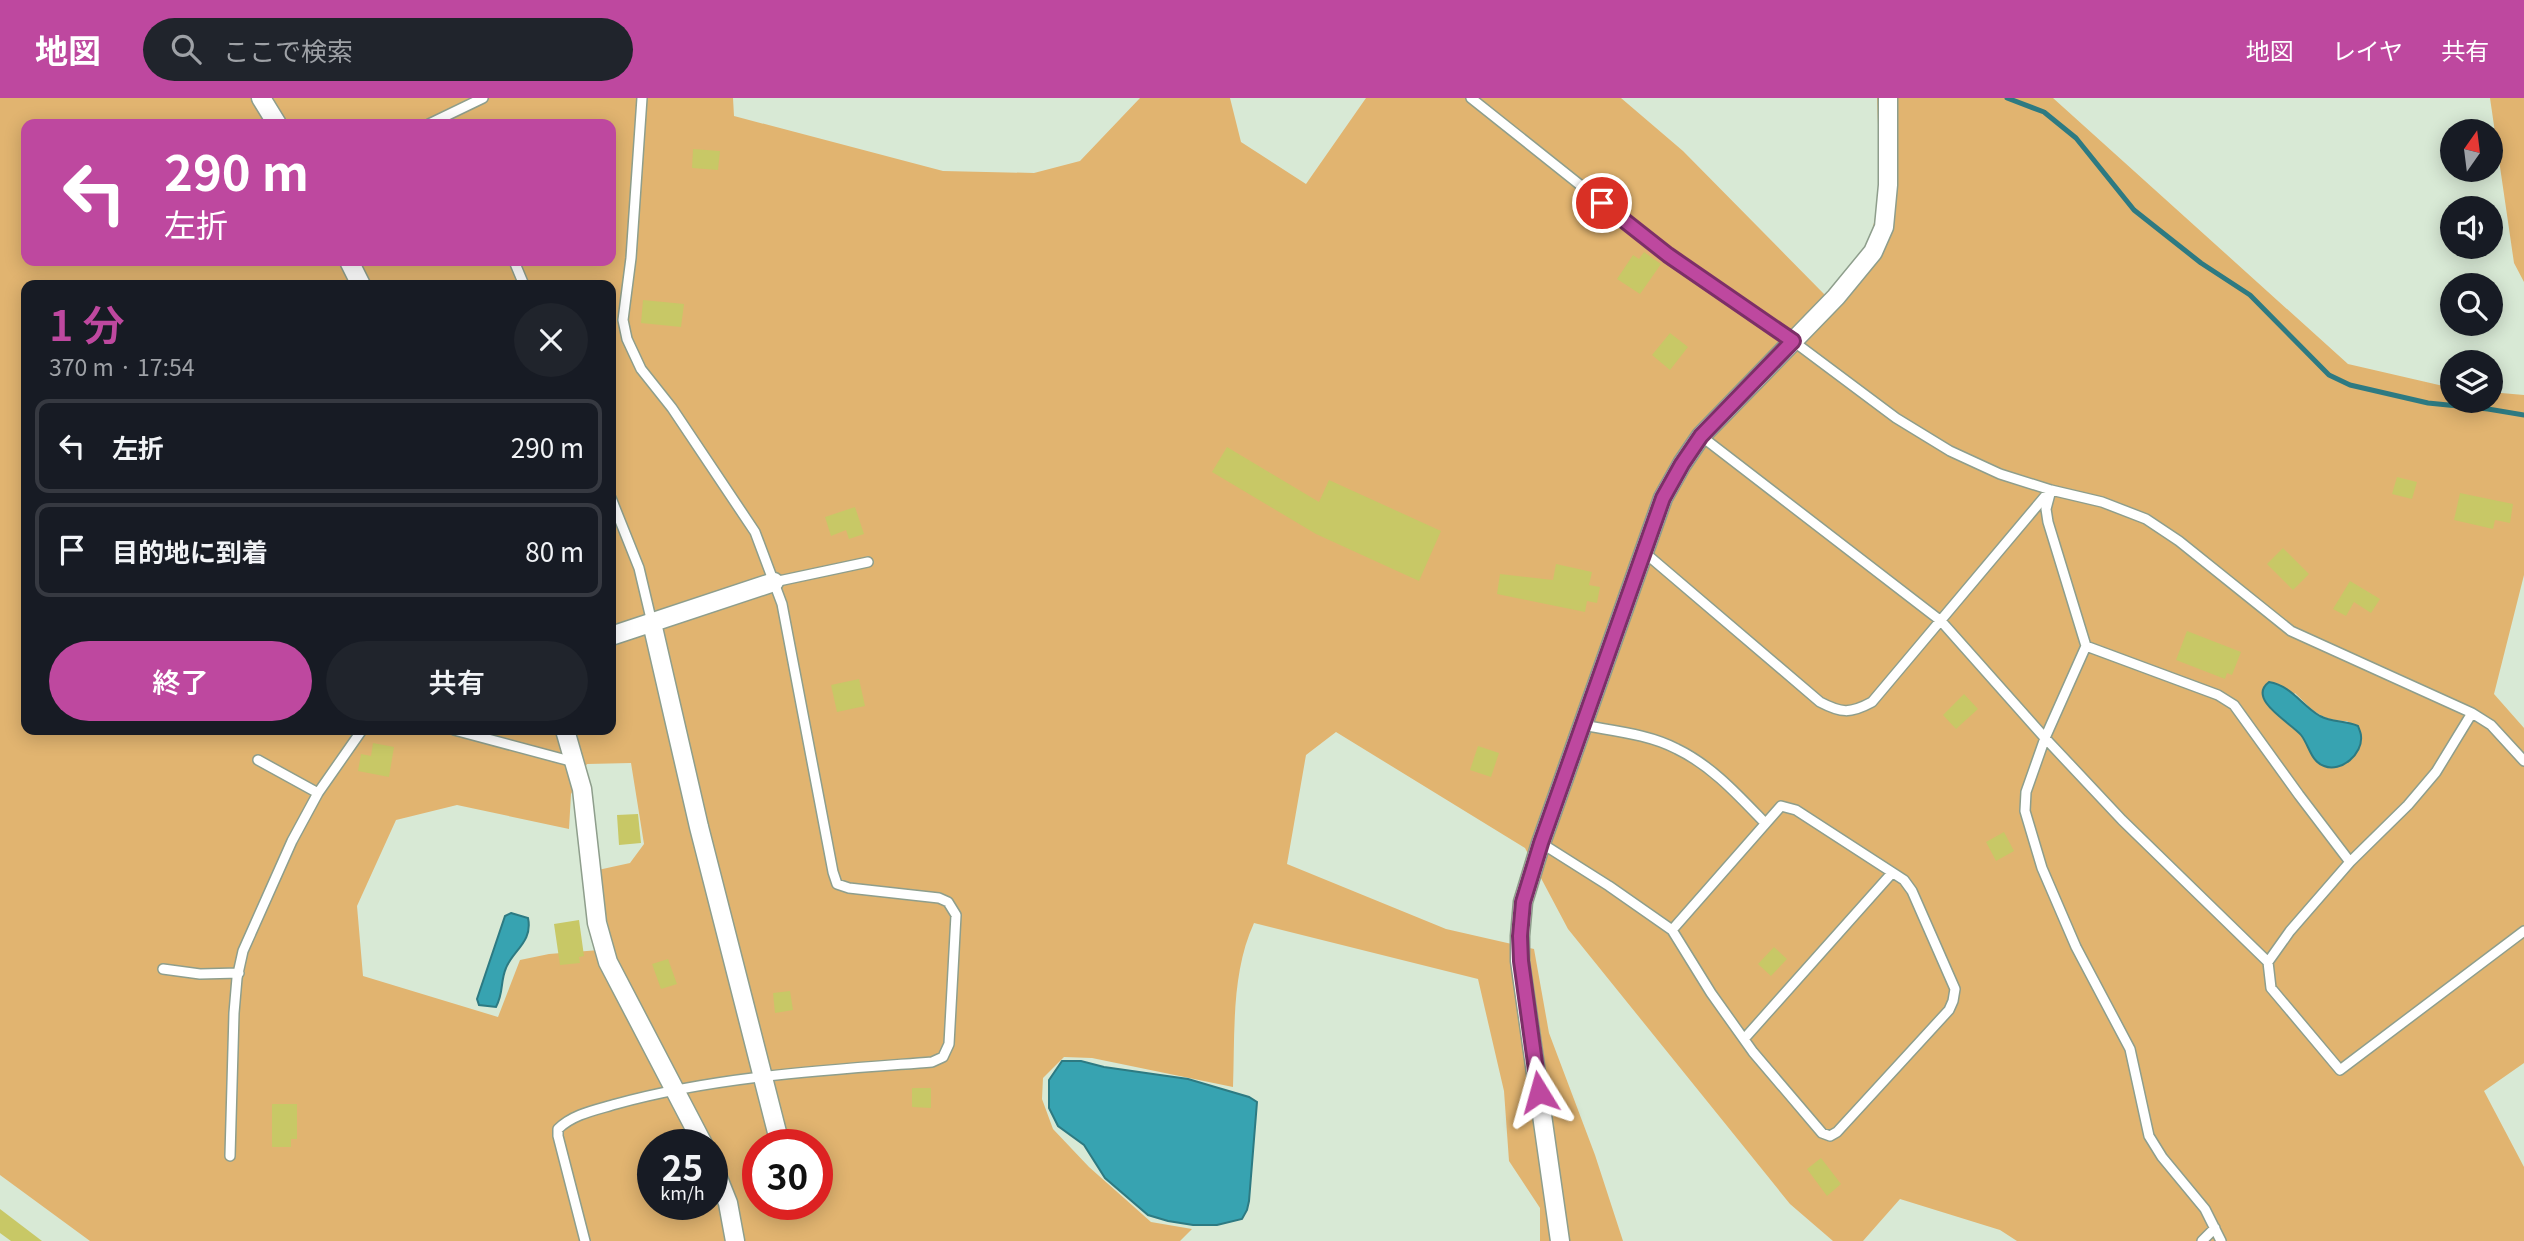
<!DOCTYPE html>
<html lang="ja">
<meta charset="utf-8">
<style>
:root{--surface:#171b24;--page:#20242c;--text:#f1f3f6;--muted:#9ea1a6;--line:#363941;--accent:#be489f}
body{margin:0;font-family:Georgia,"Noto Sans JP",serif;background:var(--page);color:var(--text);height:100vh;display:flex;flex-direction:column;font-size:26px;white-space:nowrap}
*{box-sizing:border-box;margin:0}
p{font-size:23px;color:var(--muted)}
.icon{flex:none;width:38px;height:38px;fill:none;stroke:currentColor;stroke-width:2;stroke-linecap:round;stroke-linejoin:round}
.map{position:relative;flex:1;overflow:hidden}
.side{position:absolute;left:21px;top:182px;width:595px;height:455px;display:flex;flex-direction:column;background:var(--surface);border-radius:14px;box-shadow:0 4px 18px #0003}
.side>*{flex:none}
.top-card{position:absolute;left:21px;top:21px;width:595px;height:147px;border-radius:14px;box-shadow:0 4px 18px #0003;background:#be489f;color:#fff;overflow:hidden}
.needle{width:46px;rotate:14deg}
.buttons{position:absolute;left:2440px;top:21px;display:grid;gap:14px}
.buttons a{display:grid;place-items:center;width:63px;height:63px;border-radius:50%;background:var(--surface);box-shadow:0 4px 18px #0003;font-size:35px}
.speed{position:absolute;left:637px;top:1031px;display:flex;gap:14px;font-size:35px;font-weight:700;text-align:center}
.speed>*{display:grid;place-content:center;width:91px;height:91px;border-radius:50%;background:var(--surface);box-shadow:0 4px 18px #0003;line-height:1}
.speed small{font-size:18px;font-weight:400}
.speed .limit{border:10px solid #d22;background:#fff;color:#111}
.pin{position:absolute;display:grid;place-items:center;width:60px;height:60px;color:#fff;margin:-30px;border:4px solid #fff;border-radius:50%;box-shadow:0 2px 7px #0007}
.me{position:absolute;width:77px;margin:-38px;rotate:352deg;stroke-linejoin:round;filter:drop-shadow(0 0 5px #0008)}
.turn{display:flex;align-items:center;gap:24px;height:147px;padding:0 28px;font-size:32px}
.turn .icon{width:91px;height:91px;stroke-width:2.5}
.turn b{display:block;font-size:49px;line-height:60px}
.round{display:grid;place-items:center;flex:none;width:74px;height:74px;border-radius:37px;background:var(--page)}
.headline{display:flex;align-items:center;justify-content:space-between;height:119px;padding:0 28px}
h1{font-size:42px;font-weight:600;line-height:52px;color:var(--accent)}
.cta{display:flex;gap:14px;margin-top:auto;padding:14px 28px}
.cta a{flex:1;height:80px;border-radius:42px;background:var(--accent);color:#fff;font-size:28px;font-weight:600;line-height:80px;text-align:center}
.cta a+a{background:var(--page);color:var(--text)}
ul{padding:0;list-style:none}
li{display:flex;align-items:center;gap:21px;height:94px;margin:0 14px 10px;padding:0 14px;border:4px solid var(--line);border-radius:14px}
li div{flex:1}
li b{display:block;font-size:26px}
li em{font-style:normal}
header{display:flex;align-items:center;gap:42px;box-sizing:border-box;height:98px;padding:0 35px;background:var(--accent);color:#fff}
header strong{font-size:33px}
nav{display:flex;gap:38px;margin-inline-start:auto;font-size:24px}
.search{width:490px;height:63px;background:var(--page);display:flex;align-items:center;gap:18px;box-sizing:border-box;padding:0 24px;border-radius:38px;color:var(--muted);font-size:26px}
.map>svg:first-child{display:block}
.green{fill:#e1b470;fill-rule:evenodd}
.water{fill:#37a3b1;stroke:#2d7a82;stroke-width:2}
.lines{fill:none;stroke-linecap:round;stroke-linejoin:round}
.stream{stroke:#2d7a82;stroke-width:5}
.building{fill:#c8c866}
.service-casing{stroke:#8e9e8c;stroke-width:12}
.minor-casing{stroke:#8e9e8c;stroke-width:21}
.service{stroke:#fff;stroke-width:9}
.minor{stroke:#fff;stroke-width:18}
.route-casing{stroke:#7c2f67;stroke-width:18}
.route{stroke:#be489f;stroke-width:12}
</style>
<header>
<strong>地図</strong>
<div class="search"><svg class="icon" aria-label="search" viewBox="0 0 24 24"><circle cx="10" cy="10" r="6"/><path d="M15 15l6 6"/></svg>ここで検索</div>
<nav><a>地図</a><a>レイヤ</a><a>共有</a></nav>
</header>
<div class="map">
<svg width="2524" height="1143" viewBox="0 0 2524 1143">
<rect width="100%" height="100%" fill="#d8e9d5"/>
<path class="green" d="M0 0H733L734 18 943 73 1034 75 1080 63 1140 0H1230L1241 44 1306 86 1366 0H1621L1683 53 1825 197C1838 182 1853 168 1864 151 1885 120 1878 39 1877 0H2053L2348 266 2452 290V303H2490V294L2524 297V477L2494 596 2524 630V965L2484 993 2524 1069V1143H2017L2000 1132 1900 1101 1863 1143H1833L1790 1106 1568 831 1525 750 1336 634 1306 657 1287 766 1446 831 1534 851 1549 935 1595 1057 1623 1143H1540V1110L1509 1063 1504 993 1478 881 1254 825C1231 875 1235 935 1233 989L1092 960 1064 959 1043 980 1042 1001 1053 1031 1089 1069 1151 1124 1192 1131 1180 1143H90L0 1077ZM26 26H611V163H26ZM26 187H611V632H26ZM2295 595C2313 613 2321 623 2348 623L2315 662 2301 637 2279 619ZM631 665 644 746 630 765 598 772 612 851 549 856 520 862 498 919 363 878 357 808 396 722 457 707 569 731 571 696 587 666ZM653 1046H712V1106H653ZM758 1046H817V1106H758Z
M2490 0H2524V184L2514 165Z"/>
<path class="water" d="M2269 584C2292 588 2301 607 2320 618 2333 625 2345 622 2358 628 2359 631 2361 635 2361 638 2363 656 2341 675 2324 668 2311 664 2309 647 2301 637 2291 625 2246 601 2269 584Z
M511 815 528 820C533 844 513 852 506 870 500 884 504 894 496 909L479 907 477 901 505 818Z
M1062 963H1081L1104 969 1188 981 1249 999 1257 1004 1249 1103 1247 1112 1242 1121 1217 1127H1193L1168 1123 1148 1117 1105 1080 1084 1047 1058 1028 1049 1010V982Z"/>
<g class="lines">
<path class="stream" d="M2007 0 2044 14 2076 40 2134 112 2201 165 2250 197 2329 277 2350 287 2428 305 2488 311 2524 317"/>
</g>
<path class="building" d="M693 51 720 53 718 72 692 70Z
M1644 154 1661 166 1640 196 1617 181 1633 157 1639 161Z
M643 202 684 206 681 229 641 225Z
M1670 235 1688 249 1670 272 1652 257Z
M1227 349 1319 404 1329 382 1441 433 1419 483 1316 436 1212 374Z
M2397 379 2417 384 2412 401 2392 396Z
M2460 395 2513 406 2510 425 2495 422 2493 431 2454 422Z
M855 409 864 436 849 441 846 432 831 438 825 419Z
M2283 450 2309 476 2293 492 2267 466Z
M1556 466 1592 474 1589 487 1600 489 1597 505 1587 503 1585 514 1497 496 1500 476 1553 482Z
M2350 483 2380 501 2371 515 2354 504 2346 518 2333 511Z
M2187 533 2241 554 2232 577 2227 575 2225 581 2176 562Z
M859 581 865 608 837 614 831 587Z
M1964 596 1978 611 1956 631 1943 617Z
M373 645 394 649 389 679 358 673 361 656 371 658Z
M1478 648 1499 655 1491 679 1470 672Z
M638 716 641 745 619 747 617 717Z
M2004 734 2014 753 1996 763 1986 744Z
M579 822 584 858 579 859 580 865 560 867 554 826Z
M1774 849 1787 861 1771 878 1758 866Z
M668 861 677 886 661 891 652 866Z
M790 893 793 912 775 915 773 895Z
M912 990H931V1010L912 1009Z
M272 1006H297V1041H291V1049H272Z
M1821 1060 1841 1086 1827 1098 1807 1071Z
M0 1111 42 1143H11L0 1135Z"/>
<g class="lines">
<g class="service-casing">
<path id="service" d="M1471 0 1668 157 1793 243 1896 320 1950 353 2000 376 2051 392 2102 404 2146 421 2179 443 2291 533 2472 615 2491 627 2524 663
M429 26 483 0
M514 163 524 187
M1701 338 1941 523 2045 640 2122 722 2268 864 2271 890 2340 972 2524 833
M2051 392 2046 411 2048 424 2086 548 2045 640 2026 694 2025 713 2042 770 2076 849 2130 951 2149 1038 2162 1059 2205 1111 2221 1143
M611 400 639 470 652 525
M1644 454 1820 604C1841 615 1850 616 1872 604L2047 396
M774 484 868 464
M2086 548 2218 597 2234 607 2299 697 2350 764
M1582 627C1613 633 1649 636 1677 651 1712 668 1738 697 1765 725
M454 632 574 664
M258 662 318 695
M1541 745 1609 788 1672 832 1711 895 1753 954 1822 1035 1830 1038 1837 1034 1949 912 1953 903 1955 891 1912 793 1904 782 1796 712 1781 708 1672 832
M2268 864 2290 833 2350 764 2408 707 2436 674 2472 615
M163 871 200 876 239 875
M1744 941 1892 775
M230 1058 234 915 237 880 243 853 292 743 318 695 362 632
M585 1143 558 1038V1031C573 1016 596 1012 616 1006 717 978 828 972 932 964L943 959 949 946 956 817 948 804 939 800 849 790 837 786 833 774 782 506 755 434 672 310 641 271 627 241 623 222 631 160 642 0
M2202 1143 2215 1130"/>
</g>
<g class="minor-casing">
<path id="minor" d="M261 0 277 26
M349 163 361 187
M652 525 699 729 780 1046
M611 538 774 484
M565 632 582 691 597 825 608 864 703 1046
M712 1065 728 1105 735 1143
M1560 1143 1520 863V838L1523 804 1541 745 1663 400 1682 366 1701 338 1836 199 1873 154 1884 129 1888 87V0"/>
</g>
<use href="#service" class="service"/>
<use href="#minor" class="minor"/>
</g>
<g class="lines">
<g class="route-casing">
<path id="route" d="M1539 994 1521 863 1520 838 1523 804 1541 745 1663 400 1682 366 1701 338 1793 243 1668 157 1602 105"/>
</g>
<use href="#route" class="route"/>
</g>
</svg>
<div class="buttons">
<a><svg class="needle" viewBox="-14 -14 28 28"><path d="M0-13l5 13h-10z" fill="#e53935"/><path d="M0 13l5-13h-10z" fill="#9ea1a6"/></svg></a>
<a><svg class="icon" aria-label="sound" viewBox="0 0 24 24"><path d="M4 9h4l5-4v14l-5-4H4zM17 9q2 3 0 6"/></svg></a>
<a><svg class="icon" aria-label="search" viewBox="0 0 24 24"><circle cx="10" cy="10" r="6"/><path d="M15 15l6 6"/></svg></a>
<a><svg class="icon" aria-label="layers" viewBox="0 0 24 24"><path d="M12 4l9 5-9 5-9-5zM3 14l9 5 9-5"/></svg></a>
</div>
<div class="speed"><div>25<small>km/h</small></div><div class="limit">30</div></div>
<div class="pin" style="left:1602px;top:105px;background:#d93025"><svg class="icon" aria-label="arrive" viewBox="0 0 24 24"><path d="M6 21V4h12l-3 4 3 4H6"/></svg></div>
<svg class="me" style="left:1539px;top:994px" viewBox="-20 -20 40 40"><path d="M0-17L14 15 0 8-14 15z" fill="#be489f" stroke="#fff" stroke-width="4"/></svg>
<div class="top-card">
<div class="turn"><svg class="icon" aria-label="left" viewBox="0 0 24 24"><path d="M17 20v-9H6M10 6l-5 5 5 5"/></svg><div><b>290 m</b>左折</div></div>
</div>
<section class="side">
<div class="headline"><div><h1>1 分</h1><p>370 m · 17:54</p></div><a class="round"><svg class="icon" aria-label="close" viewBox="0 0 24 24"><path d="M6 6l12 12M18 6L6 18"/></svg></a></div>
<ul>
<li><svg class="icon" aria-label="left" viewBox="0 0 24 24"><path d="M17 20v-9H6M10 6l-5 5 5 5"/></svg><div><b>左折</b></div><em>290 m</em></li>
<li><svg class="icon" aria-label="arrive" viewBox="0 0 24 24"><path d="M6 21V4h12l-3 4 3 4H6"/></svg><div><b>目的地に到着</b></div><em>80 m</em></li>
</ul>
<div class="cta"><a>終了</a><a>共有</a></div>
</section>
</div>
